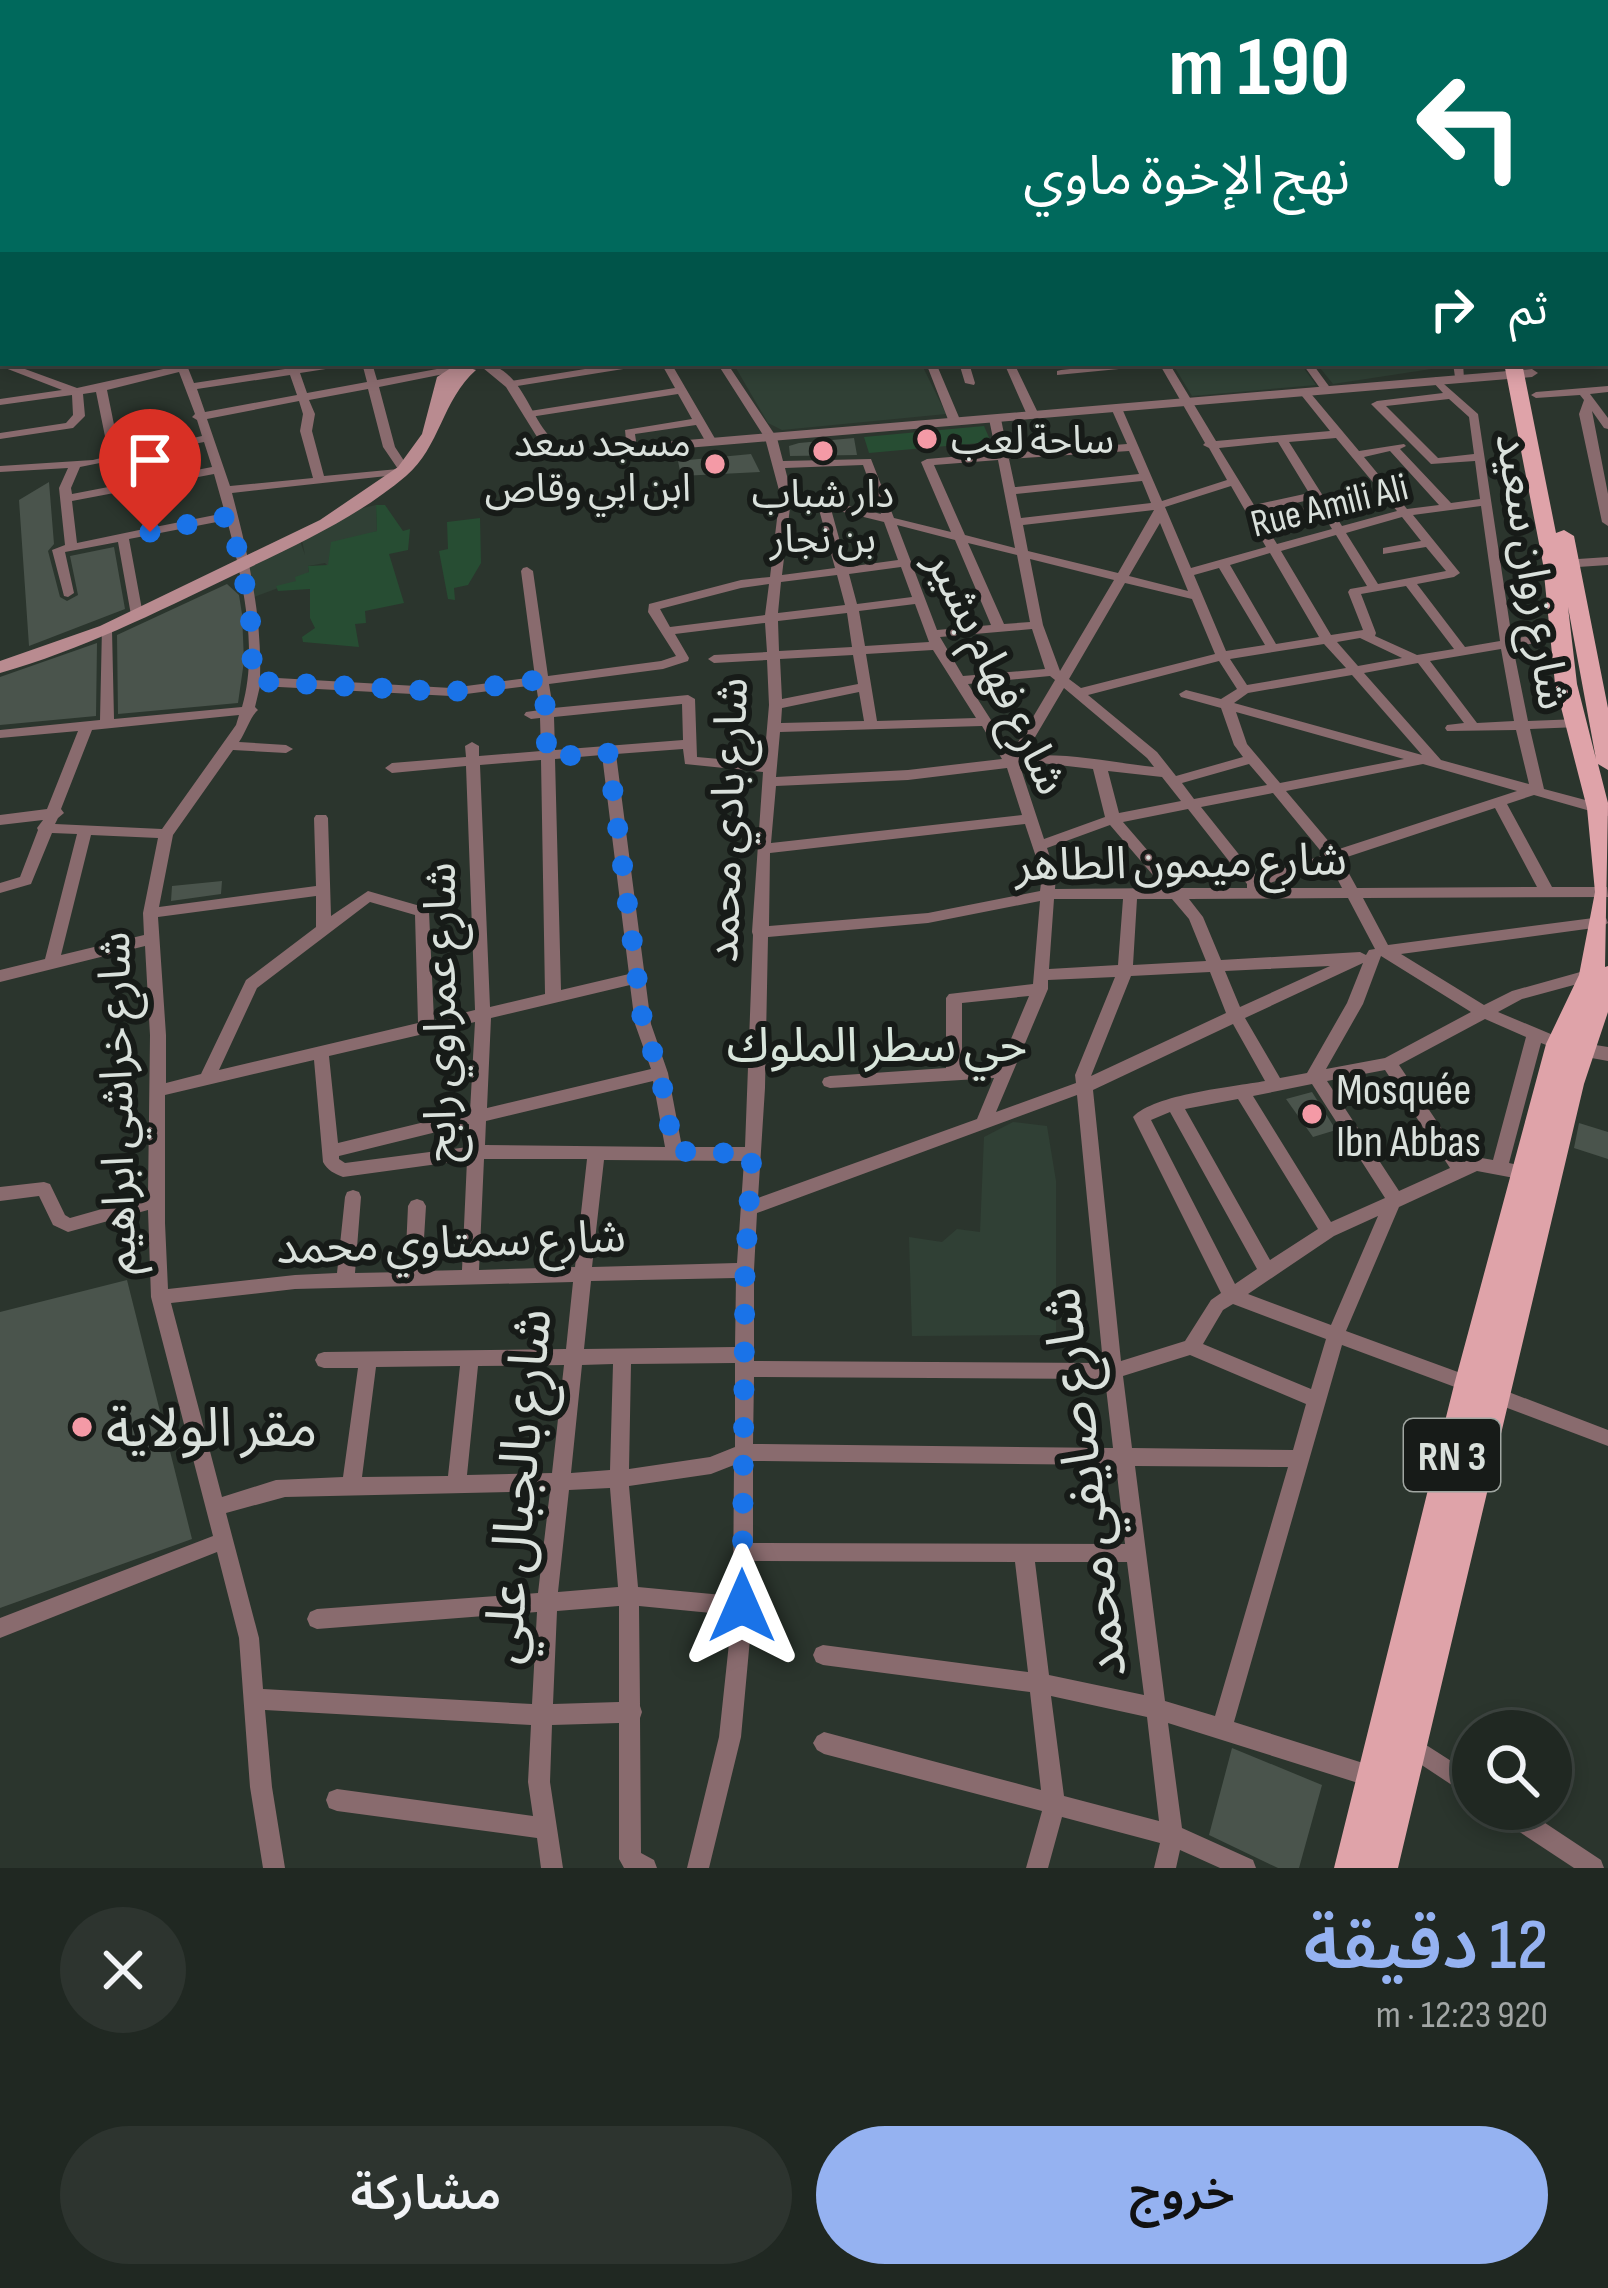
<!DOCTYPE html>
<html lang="ar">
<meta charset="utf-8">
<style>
:root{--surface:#202822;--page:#2d342f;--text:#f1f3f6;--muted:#a2a6a5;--line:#3d4440;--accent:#95b2f1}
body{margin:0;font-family:"Sofia Sans Condensed","Noto Sans Arabic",sans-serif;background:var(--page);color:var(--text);direction:rtl;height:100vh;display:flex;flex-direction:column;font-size:45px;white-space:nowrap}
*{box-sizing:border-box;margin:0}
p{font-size:39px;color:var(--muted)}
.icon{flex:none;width:66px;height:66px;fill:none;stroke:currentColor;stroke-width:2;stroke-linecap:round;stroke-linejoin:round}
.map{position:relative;height:1868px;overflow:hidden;direction:ltr}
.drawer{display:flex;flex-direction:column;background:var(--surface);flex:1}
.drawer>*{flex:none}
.top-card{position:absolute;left:0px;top:0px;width:1608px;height:366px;box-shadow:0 6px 18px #0003,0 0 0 3px var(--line);direction:rtl;background:#00695c;color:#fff;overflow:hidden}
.controls{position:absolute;left:1452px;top:1710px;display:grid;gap:24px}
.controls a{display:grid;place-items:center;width:120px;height:120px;border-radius:50%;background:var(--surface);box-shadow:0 6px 18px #0003,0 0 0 3px var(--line);font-size:60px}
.pin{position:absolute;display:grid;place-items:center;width:102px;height:102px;color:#fff;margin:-123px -51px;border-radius:50% 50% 50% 0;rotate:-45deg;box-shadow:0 0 12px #0007}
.pin .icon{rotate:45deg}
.me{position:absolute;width:132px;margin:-66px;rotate:0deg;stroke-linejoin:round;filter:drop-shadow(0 0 9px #0008)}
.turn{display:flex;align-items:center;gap:42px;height:252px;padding:0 60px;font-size:54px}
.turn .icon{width:156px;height:156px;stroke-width:2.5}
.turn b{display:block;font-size:84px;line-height:102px}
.then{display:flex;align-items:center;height:114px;padding:0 60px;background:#0003;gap:24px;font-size:45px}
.round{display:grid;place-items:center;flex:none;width:126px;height:126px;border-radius:63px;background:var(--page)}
.headline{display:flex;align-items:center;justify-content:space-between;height:204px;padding:0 60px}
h1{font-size:72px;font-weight:600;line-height:90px;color:var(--accent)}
.action{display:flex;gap:24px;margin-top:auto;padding:24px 60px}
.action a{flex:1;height:138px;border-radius:72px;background:var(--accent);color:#111;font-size:48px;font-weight:600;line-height:138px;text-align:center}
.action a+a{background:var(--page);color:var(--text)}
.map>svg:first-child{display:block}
.built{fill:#304035}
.green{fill:#274d33}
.building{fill:#4a544c}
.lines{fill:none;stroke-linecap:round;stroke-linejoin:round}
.minor{fill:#896b6e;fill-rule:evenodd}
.tertiary{fill:#896b6e;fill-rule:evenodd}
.secondary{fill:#b98b90;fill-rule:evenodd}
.primary{fill:#dfa3a9;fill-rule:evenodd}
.route{stroke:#1a73e8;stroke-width:21;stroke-dasharray:0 37.8}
.poi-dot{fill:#f49aa6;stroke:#171b18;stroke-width:4.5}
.labels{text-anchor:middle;stroke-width:12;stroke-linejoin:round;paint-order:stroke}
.far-poi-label{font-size:39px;fill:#dae1dc;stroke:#171b18;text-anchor:start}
.far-street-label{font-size:39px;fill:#dae1dc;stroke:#171b18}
.shield{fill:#171b18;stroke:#a0a6a1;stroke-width:3}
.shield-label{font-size:42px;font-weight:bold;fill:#dae1dc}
.street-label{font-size:45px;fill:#dae1dc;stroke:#171b18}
.poi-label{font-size:45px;fill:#dae1dc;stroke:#171b18;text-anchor:start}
.neighbourhood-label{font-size:48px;fill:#d8e5db;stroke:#171b18}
.near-poi-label{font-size:54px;fill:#dae1dc;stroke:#171b18;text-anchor:start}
.near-street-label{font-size:54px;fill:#dae1dc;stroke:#171b18}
</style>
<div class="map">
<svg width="1608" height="1868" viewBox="0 0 1608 1868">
<rect width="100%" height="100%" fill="#2b352d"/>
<path class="built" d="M733 363H921L946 414 782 430 768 423Z
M1172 363H1300L1316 385 1192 396Z
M1316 363H1451V366L1333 384Z
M376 505 377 531 333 546 329 567 325 563 308 566 309 572 297 581 251 598 247 568 300 541 305 555 302 540 354 510Z
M1013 1122 1047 1126 1056 1181V1335L912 1336 909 1237 942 1242 957 1229 980 1232 984 1137Z"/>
<path class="green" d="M984 426 991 442 869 453 864 437Z
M376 505H385L403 531 410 529 408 550 389 554 404 603 365 611 366 623 355 624 359 647 303 642 302 637 315 628 310 618V589L278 591 276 586 296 581 295 577 309 572 308 566 328 565 331 542 377 531Z
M480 518 481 563 468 585 454 588 455 600 448 599 439 551 448 549 447 522Z"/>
<path class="building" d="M854 438 857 455 790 456 789 446 799 443Z
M751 454 760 472 681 476 678 461Z
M49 482 54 544 48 551 60 597 67 601 78 595 70 556 114 547 125 609 29 646 19 500Z
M227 584 239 595 242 614 244 661 238 703 118 714 117 635Z
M97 643 96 716 0 725V677Z
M222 881 221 894 171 901 172 886Z
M1312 1092 1336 1130 1313 1137 1286 1099Z
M1579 1123 1608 1132V1159L1574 1148Z
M127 1280 192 1539 0 1608V1312Z
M1232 1748 1322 1785 1299 1868H1278L1209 1835Z"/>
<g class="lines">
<path class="minor" d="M35 0H44L41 3H32Z
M155 0H163V3H155Z
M214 0H222L221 3H213Z
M273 0H281L280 3H272Z
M309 0H317L316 3H308Z
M352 0H360V3H352Z
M571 0H580L583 3H574Z
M889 0H910L918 3H897Z
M972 0H983L987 3H976Z
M1067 0H1084L1091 3H1074Z
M1139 0H1147L1145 3H1137Z
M1232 0H1240V3H1232Z
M1263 0H1271L1272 3H1264Z
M1303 0H1311L1313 3H1305Z
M1500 0H1508L1509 3H1501Z
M1524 0H1533L1536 3H1527Z
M653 1H676L680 3H649Z
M1605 2H1608V6L1602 3Z
M0 13H3V17H0Z
M1605 21H1608V25H1605Z
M1605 34H1608V38H1605Z
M1605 51 1608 52V59L1605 58Z
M0 74H3V80H0Z
M1605 77 1608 78V87L1605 86Z
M0 128H3V134H0Z
M1605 190H1608V196H1605Z
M0 200 3 201V207L0 206Z
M1605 210 1608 211V220L1605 219Z
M1605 230 1608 231V237L1605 236Z
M3 232V238L0 239V233Z
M0 256 3 257V271L0 270Z
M1605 266 1608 267V276L1605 275Z
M3 277V283L0 284V278Z
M1605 300H1608V306H1605Z
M0 303 3 304V313L0 312Z
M3 321V327L0 328V322Z
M1605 342 1608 343V352L1605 351Z
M3 361 77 388 177 366 176 363H186L194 383 324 363H350L345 366 300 373 307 393 367 382 362 363H372L377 380 437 369 447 363H455V367L444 374 379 387 395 447 410 470 405 474 232 493C248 554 262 614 260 677L451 688 535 677 521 571 523 568 527 567 533 571 548 676 661 661 676 656 648 612 649 604 741 580 770 577 780 494 765 438 717 363H727L777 438 783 461 871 459 894 518 951 532 921 462 927 459 996 453 989 419 995 416 1001 419 1008 453 1127 444 1111 408 1113 406H1121L1162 501 1227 480 1209 448 1203 445 1205 443 1160 365 1057 375V371L1061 370 1126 363H1169L1216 441 1330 431 1298 391 1307 389 1359 451 1404 444 1406 446 1400 449 1451 503 1480 499 1475 461 1431 464 1371 404 1377 401 1443 393 1431 380 1436 377 1478 414 1512 639 1557 631 1563 635 1557 639 1513 647 1528 721 1579 719 1586 723 1579 727 1530 729 1544 789 1608 806V816L1534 795 1507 804 1552 887H1607L1608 897 1363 898 1388 945 1601 917 1606 918 1608 923 1601 927 1401 954 1484 1005 1512 991 1591 969 1596 971 1599 975 1596 979 1522 999 1498 1012 1565 1040 1567 1044 1565 1048 1559 1050 1541 1043 1509 1163 1531 1168 1533 1173 1531 1178 1525 1180 1477 1171 1399 1207 1346 1331 1477 1379 1480 1385 1477 1391 1471 1393 1342 1345 1234 1722 1382 1769 1385 1777 1382 1785 1374 1788 1168 1723 1182 1828 1253 1860 1256 1868H1220L1180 1850 1176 1868H1154L1160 1843 1062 1817 1048 1868H1026L1042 1811 824 1754 817 1750 813 1743 817 1736 824 1732 1041 1790 1030 1692 823 1665 816 1662 813 1655 816 1648 823 1645 1028 1672 1015 1562 753 1561V1606L741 1737 709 1868H687L719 1737 732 1615 639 1606 640 1706 642 1712 640 1718 641 1853 654 1860 657 1868H624L619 1859V1723L552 1725 550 1782 563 1868H541L537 1838 337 1811 329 1808 326 1800 329 1792 337 1789 533 1816 528 1782 531 1725 265 1710 272 1787 285 1868H263L250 1787 239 1638 217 1552 0 1638V1618L213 1536 151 1297 148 1210 68 1232 53 1225 39 1196 0 1201V1187L44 1182 50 1184 65 1215 70 1218 148 1196 150 1035 145 946 0 982V970L45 959 77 834 52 833 31 884 0 893V883L20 877 38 830 37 828 43 820 0 825V815L47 809 78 731 0 738V730L100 720 102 627H110L112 630 114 719 242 707C259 649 242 578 227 520L129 539 143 615 141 618 137 619 131 615 118 542 65 552 74 593 68 597 64 596 52 550 65 545 59 488 68 468 0 472V466L93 460 109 456 96 392 83 394 85 416 73 428 0 439V433L66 423 73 415 72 395 0 405V399L62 390 0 366V362ZM179 372 195 414 192 417 197 420 202 436 120 454 107 390ZM290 375 297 395 205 412 197 389ZM368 389 383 447 398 469 324 476 312 431 315 414 309 400ZM1449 399 1469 417 1474 454 1438 458 1386 406ZM299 401 303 414 300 431 313 478 230 486 207 419ZM1336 438 1397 511 1342 526 1289 442ZM204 442 212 467 72 494 71 488 80 467ZM1278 442 1309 493 1254 505 1219 448ZM1129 451 1139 474 1015 487 1009 459ZM1390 451 1439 505 1407 509 1364 457ZM998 460 1015 548 965 535 934 465ZM863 465 881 514 791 492 785 468ZM214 474 225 513 155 527 150 495 144 491 138 495 144 529 77 543 72 501ZM1142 481 1151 503 1021 518 1016 494ZM1231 486 1266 547 1191 568 1165 507ZM791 499 818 506 835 568 782 575ZM1313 499 1318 506 1292 509 1283 506ZM1481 506 1500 641 1465 647 1417 584 1454 577 1460 573 1413 515ZM831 509 884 522 898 560 847 567ZM1270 509 1291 517 1322 513 1332 529 1277 544 1257 512ZM1154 510 1118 573 1028 551 1023 525ZM1402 517 1421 541 1383 548V554L1426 547 1446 571 1378 584 1346 533ZM1160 523 1188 591 1129 576ZM897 525 955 540 991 625 937 630ZM1336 535 1367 586 1350 589 1348 592 1363 630 1331 635 1281 551ZM968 543 1017 555 1030 622 1004 624ZM1270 553 1319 637 1276 644 1230 565ZM1030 559 1114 580 1060 671 1043 625ZM901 567 912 597 857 604 849 574ZM1219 568 1265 645 1226 651 1194 575ZM837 575 845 605 778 613 781 582ZM1125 583 1192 599 1215 654 1081 688 1069 679ZM769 584 765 615 670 627 660 609 741 588ZM1406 586 1454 649 1417 655 1375 636 1376 633 1361 594ZM915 604 929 642 865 646 859 611ZM847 613 852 647 779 651 778 621ZM765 623 767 652 714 655 708 659 714 663 767 660 769 705 764 763 697 757 695 699 688 695 553 708 549 684 663 669 688 661 689 658 675 634ZM1032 629 1045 669 963 676 940 637ZM1360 638 1402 658 1358 666 1337 642ZM1324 644 1346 668 1247 685 1230 659ZM1501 649 1514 721 1477 723 1430 661ZM933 650 976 718 877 721 866 654ZM853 655 858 684 782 699 780 659ZM1219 661 1237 689 1221 699 1186 690 1179 694 1181 697 1221 708 1234 745 1243 757 1176 776 1157 752 1088 695ZM1418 663 1464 723 1447 725 1445 728 1447 731 1516 730 1529 784 1441 760 1364 673ZM1352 675 1422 755 1234 703 1248 693ZM1050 676 1055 680 1017 744 1014 756 968 684ZM536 685 540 710 526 712 524 715 531 719 540 718 541 751 479 756V746L472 742 465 746 466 757 392 763 385 768 392 773 466 766 475 1010 434 1020 429 912 427 908 368 891 331 916 328 818 326 815H316L314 818 316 886 159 907 173 835 233 750 286 753 293 749 286 745 239 742C246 732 250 717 258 710L255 707 260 686 451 696ZM1064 688 1147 758 1154 767C1116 763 1066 752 1028 756L1031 744ZM859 692 864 721 781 723 782 708ZM682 704 683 740 555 750 554 717ZM1236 712 1404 759 1280 783 1247 744ZM239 715 236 725 162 829 55 824 58 818 64 813 61 809 92 730ZM982 726 1002 759 908 770 776 777 780 732ZM683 749 685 764 763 772 752 932 753 935 745 1147H682L668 1073 651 1024 616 754ZM602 755 629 974 561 990 555 759ZM541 760 545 994 490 1007 480 765ZM1041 763 1093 769 1105 817 1044 839 1020 766ZM1249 764 1267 785 1194 799 1182 783ZM1423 764 1517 791 1336 850 1286 791ZM1007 768 1022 815 771 843 776 786 908 780ZM1108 771 1162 777 1181 801 1119 813ZM1273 793 1324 855 1257 877 1201 807ZM1495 808 1537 887 1357 888 1341 859ZM1188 809 1247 884V888H1180L1123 822ZM1025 824 1042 875 1040 891 928 913 769 926 770 853ZM1110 825 1164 888 1055 889 1056 875 1047 848ZM91 835 158 838 143 913 144 935 61 955ZM1329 863 1342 888H1261V886ZM316 896V927L246 980 201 1074 166 1083V1035L158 917ZM1348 898 1375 949 1369 950 1366 955 1360 952 1221 960 1203 917 1189 899ZM1054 899H1123L1118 965 1049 969ZM1137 899H1172L1189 919 1206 961 1133 965ZM1040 901 1033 984 949 994 946 998V1068L830 1076 824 1078 822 1082 824 1086 830 1088 994 1078 977 1119 758 1198 765 1088 768 937 928 923ZM370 902 415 915 418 1023 219 1070 257 988ZM1381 956 1471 1012 1385 1058 1326 1069 1363 1004ZM1363 963 1347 1003 1307 1073 1280 1078 1245 1018ZM1330 966 1240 1007 1225 971ZM1210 972 1226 1013 1091 1076 1131 976ZM1115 977 1075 1075 1076 1083 996 1112 1048 989V980ZM630 985 635 1024 651 1069 487 1108 491 1018ZM1029 996 1000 1065 962 1067V1003ZM1485 1019 1526 1037 1493 1160 1476 1157 1464 1162 1399 1065ZM475 1022 470 1111 338 1143 329 1056ZM1233 1024 1265 1081C1232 1087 1155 1094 1133 1117L1221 1293 1211 1300 1185 1341 1121 1361 1093 1090ZM314 1060 323 1162C327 1170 335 1174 343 1177L467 1160 462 1270 422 1271 426 1206 423 1201 417 1199 411 1201 408 1206 405 1272 355 1273 361 1197 359 1192 353 1190 347 1192 345 1197 337 1273 295 1275 168 1289 165 1223V1095ZM1385 1070 1450 1168 1399 1191 1327 1081ZM653 1081 665 1147 485 1145 486 1121ZM1312 1084 1385 1198 1331 1222 1253 1096ZM1077 1095 1103 1363 754 1361V1270L757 1213ZM1238 1099 1318 1229 1270 1260 1185 1109ZM1170 1112 1257 1269 1235 1284 1151 1120ZM469 1124 468 1147 345 1163 339 1159V1156ZM484 1159H587L575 1267 479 1270ZM604 1160 744 1161 737 1263 592 1267ZM1378 1216 1331 1325 1248 1294 1334 1236ZM736 1278 735 1347 584 1349 591 1281ZM573 1282 566 1349 324 1352 318 1354 315 1360 318 1366 324 1368H358L343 1477 276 1480 222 1497 171 1303 295 1289ZM1233 1304 1326 1339 1311 1389 1203 1344 1223 1310ZM1190 1355 1306 1404 1293 1450 1132 1448 1123 1376ZM735 1363V1447L710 1457 629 1469 631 1364ZM613 1364 610 1470 571 1473 582 1365ZM564 1365 552 1473 467 1475 478 1366ZM460 1366 448 1476 362 1477 376 1367ZM754 1377 1105 1379 1113 1448 753 1444ZM753 1461 1116 1465 1125 1544 753 1543ZM734 1465 733 1596 638 1587 629 1486 711 1474ZM1135 1466 1288 1467 1215 1716 1165 1701ZM610 1488 618 1587 558 1592 569 1490ZM550 1491 538 1593 317 1609 310 1612 307 1619 310 1626 317 1629 537 1612 532 1704 263 1689 259 1638 226 1513 285 1497ZM1035 1562H1127L1144 1695 1049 1675ZM619 1606V1702L553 1704 557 1611ZM1051 1696 1147 1717 1159 1821 1064 1796Z
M622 363H647L642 366 511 387 506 384 511 381Z
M661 363H671L717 442 715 444H707L696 425 635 434 637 448 631 451 627 450 625 430 692 419 678 394 530 417 524 414 530 411 675 388Z
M926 363H936L961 422 959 424 955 425 949 422Z
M959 363H969L975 383 974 385 965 383Z
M1004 363H1014L1039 415 1037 417H1029L1027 415Z
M1302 363H1312L1331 389 1330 391H1322Z
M1453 363H1463L1464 379 1455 377Z
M1608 386V392L1590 394 1608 418V429L1604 428 1592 411 1608 494V526L1602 522 1579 414 1584 400 1580 395 1536 398 1531 395 1536 392Z
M1608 557V565L1563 568 1557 564 1563 560Z
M1493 1386 1608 1430V1446L1486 1400 1484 1394 1486 1388Z
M1409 1734 1473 1775V1799L1402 1752 1398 1745 1402 1738Z
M1494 1809H1524L1601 1860 1604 1868H1574L1497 1817Z"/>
<path class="tertiary" d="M477 363C521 363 527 414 552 439 557 444 564 446 569 450L1532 369 1538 373 1532 377 567 458 542 445 506 387Z
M1571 1041 1608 1047V1061L1564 1053 1561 1048 1564 1043Z"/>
<path class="secondary" d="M457 364 476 370C442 400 440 447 406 476 354 520 291 547 230 577 155 613 81 650 0 673V661L100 626 320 520 398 467 422 434 437 377Z"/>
<path class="primary" d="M1449 0H1461L1462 3H1450Z
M1605 133H1608V142H1605Z
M1605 159H1608V167H1605Z
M1504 363H1522L1556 533 1564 530 1574 536 1608 708V770L1598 764 1608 803 1605 967 1608 966V1012L1584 1084 1398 1868H1334L1454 1385 1546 1044 1579 975 1595 892 1587 808 1555 684 1543 564ZM1568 607 1596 759 1577 684Z"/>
</g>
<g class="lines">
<path class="route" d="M150 532 230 516 250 608 253 681 451 692 544 679 547 757 608 753 643 1024 660 1073 674 1151 752 1154 745 1270 742 1606"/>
</g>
<g class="poi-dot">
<circle cx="927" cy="439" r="12"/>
<circle cx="823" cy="451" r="12"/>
<circle cx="715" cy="464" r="12"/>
<circle cx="1312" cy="1114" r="12"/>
<circle cx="82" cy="1427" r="12"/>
</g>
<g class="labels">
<g class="far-poi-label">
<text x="951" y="453">ساحة لعب</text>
<text x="691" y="456" text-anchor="end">مسجد سعد<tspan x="691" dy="45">ابن ابي وقاص</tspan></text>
<text x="823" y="507" text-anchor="middle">دار شباب<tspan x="823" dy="45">بن نجار</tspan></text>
</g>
<g class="far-street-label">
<text transform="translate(1329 504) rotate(-14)" y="14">Rue Amili Ali</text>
</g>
<rect class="shield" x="1404" y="1419" width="96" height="72" rx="9"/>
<g class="shield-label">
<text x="1452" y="1470">RN 3</text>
</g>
<g class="street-label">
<text transform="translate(1534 571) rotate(81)" y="16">شارع زوان سعيد</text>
<text transform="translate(998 672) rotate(64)" y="16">شارع فهام بشير</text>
<text transform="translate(726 820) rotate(-88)" y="16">شارع بادي محمد</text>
<text transform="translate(1181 861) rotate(-1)" y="16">شارع ميمون الطاهر</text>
<text transform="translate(439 1012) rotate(-90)" y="16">شارع عمراوي رابح</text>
<text transform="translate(116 1103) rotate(-91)" y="16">شارع خراشي ابراهيم</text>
<text transform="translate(451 1241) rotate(-2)" y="16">شارع سمتاوي محمد</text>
</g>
<g class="poi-label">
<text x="1336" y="1104">Mosquée<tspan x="1336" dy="52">Ibn Abbas</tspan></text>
</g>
<g class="neighbourhood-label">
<text x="877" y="1061">حي سطر الملوك</text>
</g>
<g class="near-poi-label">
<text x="106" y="1446">مقر الولاية</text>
</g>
<g class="near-street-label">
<text transform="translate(1083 1483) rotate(-97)" y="19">شارع صايفي محمد</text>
<text transform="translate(516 1486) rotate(-85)" y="19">شارع بالجبال علي</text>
</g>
</g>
</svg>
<div class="controls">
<a><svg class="icon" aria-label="search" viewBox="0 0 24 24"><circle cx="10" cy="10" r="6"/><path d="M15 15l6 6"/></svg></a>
</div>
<div class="pin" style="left:150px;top:532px;background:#d93025"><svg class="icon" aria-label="arrive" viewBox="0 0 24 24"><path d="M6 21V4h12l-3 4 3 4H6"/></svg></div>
<svg class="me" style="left:742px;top:1606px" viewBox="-20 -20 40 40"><path d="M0-17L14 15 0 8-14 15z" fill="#1a73e8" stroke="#fff" stroke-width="4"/></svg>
<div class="top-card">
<div class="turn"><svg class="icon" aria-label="left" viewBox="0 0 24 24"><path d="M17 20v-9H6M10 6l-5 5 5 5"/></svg><div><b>190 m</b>نهج الإخوة ماوي</div></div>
<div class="then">ثم<svg class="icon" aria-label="right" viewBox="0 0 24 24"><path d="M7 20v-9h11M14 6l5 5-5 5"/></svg></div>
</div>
</div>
<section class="drawer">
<div class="headline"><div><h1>12 دقيقة</h1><p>920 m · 12:23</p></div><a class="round"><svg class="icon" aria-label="close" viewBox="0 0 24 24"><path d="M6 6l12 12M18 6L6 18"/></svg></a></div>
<div class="action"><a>خروج</a><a>مشاركة</a></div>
</section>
